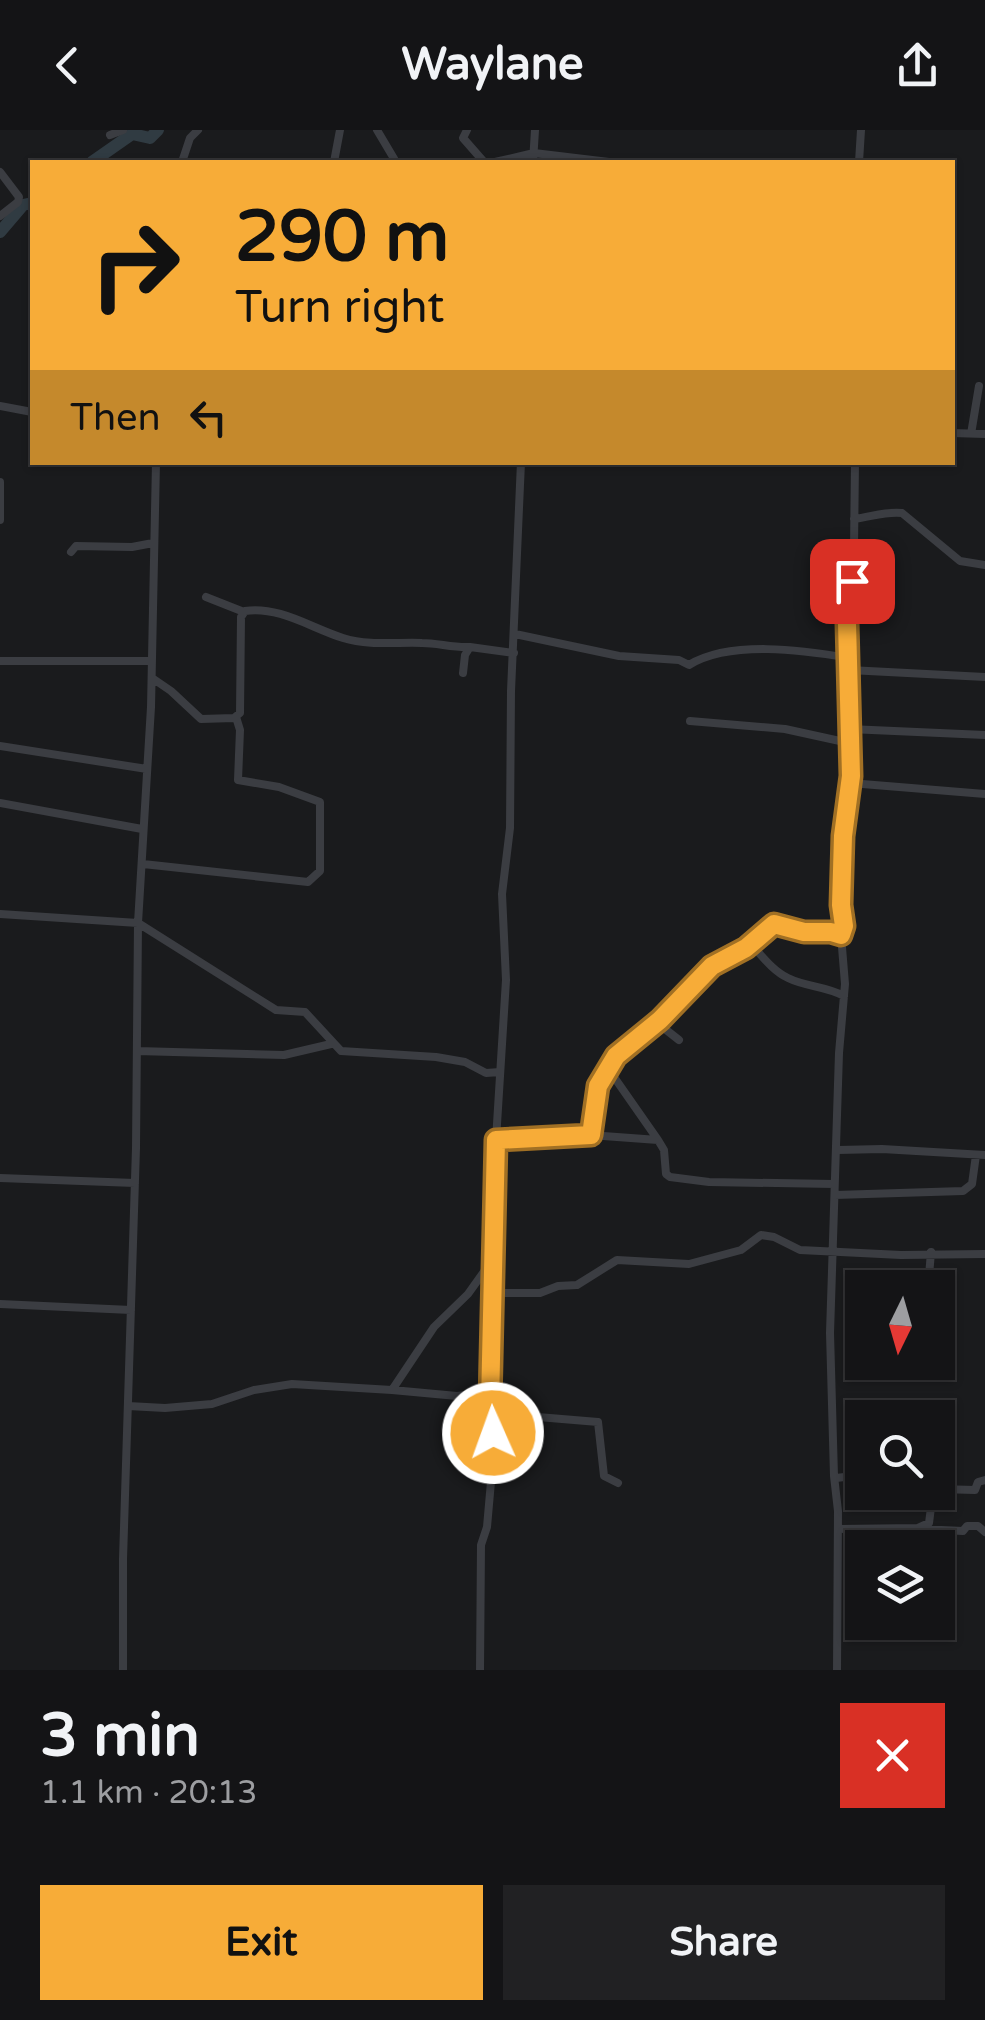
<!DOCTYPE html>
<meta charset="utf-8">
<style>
:root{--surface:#141416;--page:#212123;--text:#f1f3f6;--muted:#9d9ea1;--line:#333335;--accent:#f7ac38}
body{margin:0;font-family:"Varela Round",sans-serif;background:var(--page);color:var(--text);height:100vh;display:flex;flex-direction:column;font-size:38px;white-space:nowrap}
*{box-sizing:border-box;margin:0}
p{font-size:32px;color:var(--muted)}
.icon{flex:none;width:55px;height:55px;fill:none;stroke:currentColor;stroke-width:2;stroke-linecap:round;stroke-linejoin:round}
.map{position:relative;height:1540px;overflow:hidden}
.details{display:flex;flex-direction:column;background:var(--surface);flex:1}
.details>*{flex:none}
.top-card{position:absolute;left:30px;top:30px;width:925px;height:305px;border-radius:0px;box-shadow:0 2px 8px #0004,0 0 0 2px var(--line);background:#f7ac38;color:#111;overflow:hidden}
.needle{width:65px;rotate:185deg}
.tools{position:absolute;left:845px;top:1140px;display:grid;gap:20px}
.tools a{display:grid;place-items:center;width:110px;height:110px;border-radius:0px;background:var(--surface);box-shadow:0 2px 8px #0004,0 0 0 2px var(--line);font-size:50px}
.pin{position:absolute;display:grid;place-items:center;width:85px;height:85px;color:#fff;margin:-42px;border-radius:20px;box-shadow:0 5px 15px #0006}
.me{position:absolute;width:110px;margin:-55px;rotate:358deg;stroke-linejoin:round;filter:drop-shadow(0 0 8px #0008)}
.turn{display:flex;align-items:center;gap:35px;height:210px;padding:0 40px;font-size:45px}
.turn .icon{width:130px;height:130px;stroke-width:2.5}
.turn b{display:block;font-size:70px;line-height:85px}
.then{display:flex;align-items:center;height:95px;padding:0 40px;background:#0003;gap:20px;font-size:38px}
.round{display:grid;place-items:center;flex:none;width:105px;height:105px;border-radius:0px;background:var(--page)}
.head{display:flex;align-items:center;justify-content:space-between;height:170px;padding:0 40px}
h1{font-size:60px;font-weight:800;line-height:75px}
.cta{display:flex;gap:20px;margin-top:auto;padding:20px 40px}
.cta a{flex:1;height:115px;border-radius:0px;background:var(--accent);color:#111;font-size:40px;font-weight:800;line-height:115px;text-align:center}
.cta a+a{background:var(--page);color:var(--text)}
header{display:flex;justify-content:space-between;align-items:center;height:130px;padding:0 40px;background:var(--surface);font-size:45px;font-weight:800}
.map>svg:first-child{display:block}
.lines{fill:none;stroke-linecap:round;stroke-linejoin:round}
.river{stroke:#303b42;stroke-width:12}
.street{stroke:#3b3d42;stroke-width:8}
.route-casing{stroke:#a17024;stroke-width:25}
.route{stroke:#f7ac38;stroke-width:18}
</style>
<header><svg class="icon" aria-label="back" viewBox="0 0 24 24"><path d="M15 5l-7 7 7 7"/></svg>Waylane<svg class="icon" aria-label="share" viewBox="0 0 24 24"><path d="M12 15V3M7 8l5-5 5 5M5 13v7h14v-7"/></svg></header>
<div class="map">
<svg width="985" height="1540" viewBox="0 0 985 1540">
<rect width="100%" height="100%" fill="#1a1b1d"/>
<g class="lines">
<path class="river" d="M92 32 132 4 150 8 158 0
M0 102 23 75 32 73"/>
<path class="street" d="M377 0 396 32
M467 0 463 8 484 32
M110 5 123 0
M182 32 190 8 198 0
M334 32 340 0
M495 32 534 23 609 32
M533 32 535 0
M859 32 861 0
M0 42 19 67 18 72 0 86
M0 276 32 282
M952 303 985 304
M971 304 979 256
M0 352V390
M854 389C871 387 886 381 902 383L960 431 985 435
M71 422 76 416 132 417 153 413
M206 467 244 482
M515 504 619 526 679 530 689 535C730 510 803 520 849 528
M0 531H152
M849 540 985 547
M463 543 465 525 470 517 514 523
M152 548 171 561 201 589 234 588 240 583 241 487 245 481C280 476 311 498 343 508 369 516 396 512 422 513 438 513 453 518 470 517
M690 591 785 599 849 613
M849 599 985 605
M0 616 147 639
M850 653 985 664
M0 673 142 699
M143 734 308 752 320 741V672L279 657 238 650 240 600 236 587
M0 784 138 793 276 880 305 882 341 921 436 927 465 932 486 943 500 942
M751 814C762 826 773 841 788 848 806 857 826 856 844 866
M652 897 719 830 741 821 774 794 805 802H831L841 805
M137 921 284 925 331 914
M591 1005 598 956 611 935
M496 1010 576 1004 658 1010 664 1020 666 1044 670 1047 709 1052 834 1054
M658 1010 614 947 611 935 652 897 665 899 679 910
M838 1020 882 1019 985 1025
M0 1048 135 1053
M835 1065 963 1061 972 1054 976 1025
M928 1158 931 1122
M495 1163H540L558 1156 577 1155 617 1130 689 1134 741 1120 761 1105 774 1107 800 1120 901 1125 985 1124
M0 1174 131 1180
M392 1260 457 1266 490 1262
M128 1276 165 1278 212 1274 254 1260 292 1254 392 1260 434 1197 468 1164 493 1129
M490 1283 598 1292 604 1346 618 1353
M836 1348 862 1345
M938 1359 975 1360 978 1352 985 1350
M838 1399 918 1398 929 1393 933 1362
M920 1399 963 1401 967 1396H978L985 1402
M123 1540V1429L136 1018 138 793 151 577 156 332
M480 1540 481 1415 487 1397 493 1329 490 1273 496 1010 506 850 502 764 510 698 511 561 521 332
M837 1540 838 1381 834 1346 830 1203 839 923 845 854 841 805 844 795 841 775 843 706 851 646 847 493 854 419 855 332"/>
</g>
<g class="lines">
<g class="route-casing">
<path id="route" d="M493 1303 490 1273 496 1010 591 1005 598 956 616 926 660 890 712 836 746 818 774 794 804 802H831L841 805 844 796 841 775 843 706 851 646 847 493 852 451"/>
</g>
<use href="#route" class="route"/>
</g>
</svg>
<div class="tools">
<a><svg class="needle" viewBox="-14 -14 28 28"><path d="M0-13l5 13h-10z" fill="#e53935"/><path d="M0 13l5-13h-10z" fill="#9d9ea1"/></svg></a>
<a><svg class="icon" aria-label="search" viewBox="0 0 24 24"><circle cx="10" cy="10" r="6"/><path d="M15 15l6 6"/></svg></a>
<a><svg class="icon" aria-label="layers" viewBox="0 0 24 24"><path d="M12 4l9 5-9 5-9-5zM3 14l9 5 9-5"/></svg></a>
</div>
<div class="pin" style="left:852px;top:451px;background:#d93025"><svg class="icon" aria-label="arrive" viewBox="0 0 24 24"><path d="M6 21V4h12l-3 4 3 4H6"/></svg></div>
<svg class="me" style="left:493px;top:1303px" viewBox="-20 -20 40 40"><circle r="17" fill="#f7ac38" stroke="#fff" stroke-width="3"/><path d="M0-11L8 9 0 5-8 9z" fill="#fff"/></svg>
<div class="top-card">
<div class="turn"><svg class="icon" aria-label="right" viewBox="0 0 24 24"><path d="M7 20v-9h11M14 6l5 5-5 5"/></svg><div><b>290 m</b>Turn right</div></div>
<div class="then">Then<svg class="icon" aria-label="left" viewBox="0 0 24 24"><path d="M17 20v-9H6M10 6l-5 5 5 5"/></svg></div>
</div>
</div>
<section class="details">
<div class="head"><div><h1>3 min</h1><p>1.1 km · 20:13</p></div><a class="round" style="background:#d93025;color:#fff"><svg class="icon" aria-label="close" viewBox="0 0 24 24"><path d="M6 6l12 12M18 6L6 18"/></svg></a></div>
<div class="cta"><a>Exit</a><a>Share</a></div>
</section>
